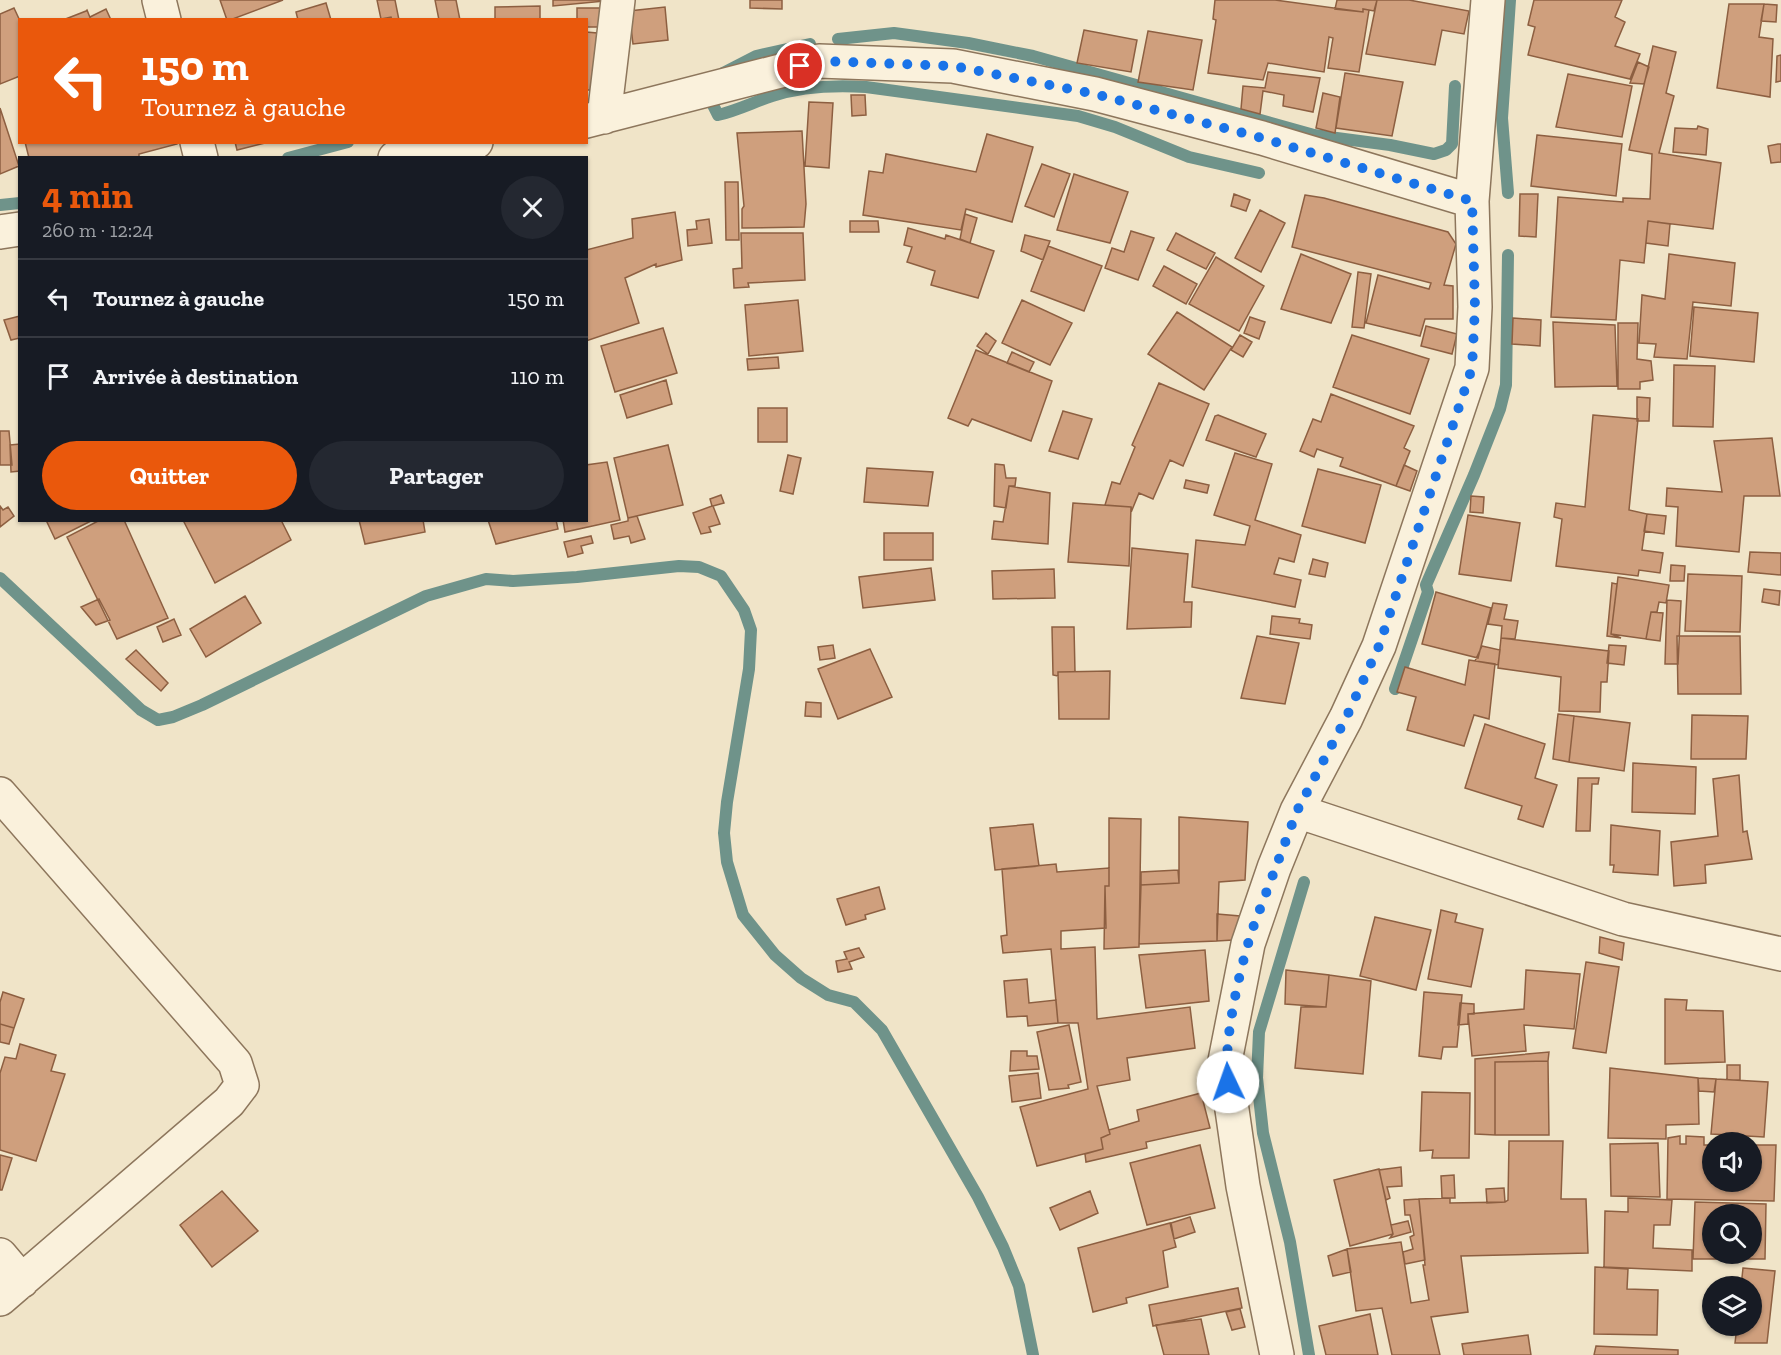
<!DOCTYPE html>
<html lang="fr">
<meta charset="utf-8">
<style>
:root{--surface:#171b24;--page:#242831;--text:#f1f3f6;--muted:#9ea1a6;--line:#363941;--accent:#ea580c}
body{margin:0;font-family:"Zilla Slab",serif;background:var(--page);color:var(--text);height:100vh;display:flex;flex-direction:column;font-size:22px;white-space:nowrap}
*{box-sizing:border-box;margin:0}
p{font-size:20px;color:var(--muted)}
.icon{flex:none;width:33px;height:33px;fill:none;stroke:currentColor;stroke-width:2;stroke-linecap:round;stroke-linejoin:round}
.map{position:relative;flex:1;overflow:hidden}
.drawer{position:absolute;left:18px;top:156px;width:570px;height:366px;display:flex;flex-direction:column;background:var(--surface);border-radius:0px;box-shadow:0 2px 4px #0004}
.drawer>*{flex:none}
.guide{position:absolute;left:18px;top:18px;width:570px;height:126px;border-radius:0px;box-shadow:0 2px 4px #0004;background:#ea580c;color:#fff;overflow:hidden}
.controls{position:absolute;left:1702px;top:1132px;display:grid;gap:12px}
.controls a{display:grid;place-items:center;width:60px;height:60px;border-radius:50%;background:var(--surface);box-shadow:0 2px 4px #0004;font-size:30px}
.pin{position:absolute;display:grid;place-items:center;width:51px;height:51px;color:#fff;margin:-26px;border:3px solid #fff;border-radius:50%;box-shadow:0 2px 6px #0007}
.me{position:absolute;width:66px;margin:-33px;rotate:357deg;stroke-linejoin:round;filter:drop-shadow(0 0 4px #0008)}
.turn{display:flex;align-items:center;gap:21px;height:126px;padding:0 24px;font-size:27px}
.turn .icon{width:78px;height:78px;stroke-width:2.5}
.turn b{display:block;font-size:42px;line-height:51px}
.round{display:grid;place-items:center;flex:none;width:63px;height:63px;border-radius:32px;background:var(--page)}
.overview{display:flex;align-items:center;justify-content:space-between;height:102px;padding:0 24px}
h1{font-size:36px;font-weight:700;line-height:45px;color:var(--accent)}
.primary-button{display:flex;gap:12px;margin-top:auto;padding:12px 24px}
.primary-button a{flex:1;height:69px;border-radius:36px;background:var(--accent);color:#fff;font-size:24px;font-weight:700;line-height:69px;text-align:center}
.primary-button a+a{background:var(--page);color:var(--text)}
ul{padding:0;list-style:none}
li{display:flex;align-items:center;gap:18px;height:78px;padding:0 24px;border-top:2px solid var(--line)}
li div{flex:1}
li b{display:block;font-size:22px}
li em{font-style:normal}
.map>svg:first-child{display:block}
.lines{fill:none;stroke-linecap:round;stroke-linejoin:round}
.stream{stroke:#6f938a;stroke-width:12}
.building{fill:#cf9f7d;stroke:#8d5f41;stroke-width:1.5;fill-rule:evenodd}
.minor-casing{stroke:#8d765c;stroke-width:36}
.minor{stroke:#faf1dc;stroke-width:33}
.route{stroke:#1a73e8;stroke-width:10;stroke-dasharray:0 18}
</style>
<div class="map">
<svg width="1781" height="1355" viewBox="0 0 1781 1355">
<rect width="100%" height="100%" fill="#f0e4c8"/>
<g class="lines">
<path class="stream" d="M838 39 894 33 968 43 1033 56 1314 135 1390 145 1434 154 1446 150 1452 144 1455 86
M723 73 756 56 810 44
M713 105 718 115C736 111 754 102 772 96 803 86 834 85 866 87L1078 116 1115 127 1189 157 1259 173
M288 158 348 142
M1508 193 1502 118 1510 0
M0 205 20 203
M0 578 141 710 158 720 173 717 202 705 426 596 486 579 513 581 577 577 679 566 699 567 721 576 744 610 751 630 749 669 727 802 724 833 727 862 743 915 775 955 801 978 828 995 854 1002 882 1030 978 1197 1003 1247 1019 1286 1033 1355
M1395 689 1428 592 1426 585 1474 475 1500 409 1506 385 1508 255
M1304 882 1259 1032 1257 1078 1263 1133 1290 1242 1309 1355"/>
</g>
<path class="building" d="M220 0H283L230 20H227Z
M377 0H395L399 20H392L391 17 381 19Z
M435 0H456L460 20H439Z
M553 0H615L553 6Z
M750 0H782V9L750 8Z
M1215 0H1275L1363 12V9L1369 10 1359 72 1328 68 1333 38 1329 37 1324 72 1268 63 1263 80 1208 73 1216 20 1213 19Z
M1337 0H1377L1374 11 1363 9V12L1335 9Z
M1377 0H1409L1469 11 1464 34 1442 30 1435 65 1366 54Z
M1534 0H1622L1615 17 1625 22 1615 46 1640 54 1630 79 1528 55 1535 27 1528 25Z
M326 3 331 20H298L296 12Z
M1729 4H1764L1759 37 1773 39 1770 97 1717 88Z
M1764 4 1777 5 1776 22 1761 21Z
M540 6V20H495V7Z
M665 7 668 40 633 44 629 11Z
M14 8 20 21V76L0 84V14Z
M577 8H601V27H586V20H577Z
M106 9 111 20H91L90 17Z
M87 10 91 20H63L86 11Z
M1084 30 1137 40 1131 72 1077 63Z
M1148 31 1202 40 1193 90 1138 82Z
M586 32 597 33 592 90H586Z
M1653 46 1676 52 1666 93 1674 96 1659 153 1721 163 1713 229 1648 221 1644 263 1620 260 1616 320 1551 317 1558 197 1623 202V198L1650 199 1652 154 1629 150Z
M1781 55V81L1776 82 1777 56Z
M1638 62 1649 67 1644 84 1630 83Z
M1268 72 1320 78 1313 112 1283 106 1284 95 1263 91 1260 114 1241 109 1243 86 1265 88Z
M1345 73 1403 82 1392 136 1336 128Z
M1568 74 1632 86 1622 137 1556 127Z
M1323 93 1340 97 1335 133 1316 128Z
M851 95H865L866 115 852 116Z
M809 102 833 103 829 168 805 166Z
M0 108 19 166 0 174Z
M1698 126 1708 129 1706 155 1673 152 1675 128 1697 129Z
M802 131 806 204 804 227 742 228V209L744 206 737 133Z
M987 134 1033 147 1012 222 966 209 961 230 863 215 869 171 883 173 886 154 976 172Z
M1537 135 1622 144 1616 196 1531 186Z
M25 142H177V144L139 154V158H29Z
M235 142H269L237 150Z
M1778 144H1781V162L1771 163 1768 146Z
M1042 164 1070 174 1054 217 1025 206Z
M1074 174 1128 192 1110 243 1057 230Z
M725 182H738L739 240H726Z
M1234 194 1250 200 1246 211 1231 206Z
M1520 194H1538L1536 237 1519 236Z
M1305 195 1324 198 1448 232 1456 244 1444 285 1453 286V319H1425L1420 336 1366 323 1378 275 1429 289 1431 283 1292 247Z
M1260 210 1285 223 1261 272 1235 258Z
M675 212 682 260 656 267V264L625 278 639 323 586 341V250L633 238 632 219Z
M965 214 977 218 970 243 960 239Z
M709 219 712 243 688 246 687 230 697 229 696 221Z
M850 221H878L879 232H850Z
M1648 221 1670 224 1668 246 1646 243Z
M908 228 945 239 946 235 994 251 978 298 931 285 935 271 907 262 912 247 904 245Z
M1131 231 1154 238 1138 280 1105 268 1112 248 1124 252Z
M741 233H803L805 280 748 283 749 287 734 288 733 269 742 268Z
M1176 233 1215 253 1206 269 1167 250Z
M1025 235 1050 241 1043 260 1021 251Z
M1048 246 1102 266 1084 311 1031 291Z
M1301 254 1351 274 1331 323 1281 309Z
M1669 254 1735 263 1731 306 1693 302 1687 359 1654 357 1656 344 1639 343 1642 295 1665 299Z
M1216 257 1264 286 1239 331 1189 304Z
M1164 266 1197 284 1186 304 1153 286Z
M1358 272 1371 274 1364 328 1352 327Z
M798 300 803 351 749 356 745 305Z
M1022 300 1072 323 1050 365 1002 343Z
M1694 307 1758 313 1754 362 1690 356Z
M1177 312 1232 347 1204 390 1148 354Z
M20 316V338L11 340 4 320Z
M1250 317 1265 322 1259 339 1244 333Z
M1513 318 1541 320 1540 346 1512 344Z
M1553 322 1615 325 1617 386 1555 387Z
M1618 323H1638L1637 359 1651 361 1653 380 1640 382V389H1618Z
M1426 326 1457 334 1452 354 1421 346Z
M663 328 677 373 615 392 601 346Z
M986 333 996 341 988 354 977 346Z
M1240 335 1252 342 1243 357 1231 350Z
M1352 335 1429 359 1410 414 1333 387Z
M976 350 1052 381 1031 441 972 419 968 426 948 418Z
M1012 352 1034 362 1029 372 1007 363Z
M778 357 779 368 748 370 747 359Z
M1674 365 1715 366 1713 427 1673 426Z
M666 380 672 404 627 418 620 395Z
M1159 383 1209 404 1183 466 1170 460 1153 499 1139 493 1132 510 1131 507 1105 505 1112 482 1120 484 1135 447 1132 445Z
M1331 394 1414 426 1404 448 1410 451 1396 486 1340 466 1343 458 1317 449 1314 457 1300 451 1313 419 1321 422Z
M1637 397 1650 398 1649 421H1637Z
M758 408H787V442H758Z
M1063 411 1092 419 1078 459 1049 451Z
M1218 415 1266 434 1256 457 1206 440 1215 416Z
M1593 415 1638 419 1629 510 1647 514 1642 550 1663 553 1660 573 1639 570 1638 576 1556 566 1562 519 1554 517 1556 503 1585 507Z
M0 431H9L12 465H0Z
M1772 438 1780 496H1744L1739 552 1676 546 1678 507 1666 506 1667 488 1722 492 1714 441Z
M20 444V471L11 472 10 445Z
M668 445 683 505 628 518 614 458Z
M1235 453 1272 464 1255 520 1301 535 1294 562 1279 558 1274 574 1301 580 1295 607 1192 587 1196 540 1245 545 1250 526 1214 515Z
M788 455 801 458 793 494 780 491Z
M607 462 620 520 565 532 563 520H586V465Z
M995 464 1004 465 1006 478H1016L1015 486H1009L1006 508 994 506Z
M1404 465 1417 471 1410 491 1396 486Z
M867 468 933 472 928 506 864 502Z
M1318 469 1381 485 1365 543 1302 526Z
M1186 480 1209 485 1207 493 1184 488Z
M1009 486 1050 493 1048 544 992 539 994 521 1003 522Z
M721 495 724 503 713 506 720 524 709 527 711 532 701 534 693 513 712 506 710 499Z
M1471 496 1484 497 1483 513 1470 512Z
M1073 503 1131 507 1129 566 1068 562Z
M0 506 3 510 8 507 14 516 0 527Z
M1647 514 1666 516 1664 534 1644 531Z
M1468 515 1520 523 1511 581 1459 574Z
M637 516 645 539 631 543 629 536 614 539 611 525 628 521V518Z
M46 520H93L55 539Z
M100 520H124L168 618 117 639 67 537Z
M183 520H281L291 540 215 583Z
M359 520H423L425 532 365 544Z
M488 520H556L558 529 496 544Z
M884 533H933V560H884Z
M591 536 593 543 581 546 583 553 568 557 564 542Z
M1132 548 1188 554 1184 602H1192L1191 627 1127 629Z
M1750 552 1781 553V575L1748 572Z
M1313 559 1328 563 1325 577 1309 574Z
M1671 565 1685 566 1684 581H1670Z
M931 568 935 600 863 608 859 577Z
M1054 569 1055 598 993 599 992 571Z
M1688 574 1742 576 1740 632 1685 631Z
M1618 577 1669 585 1666 603 1659 602 1657 612H1651L1646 639 1611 634Z
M1612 583 1617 584 1611 634 1621 638 1607 636Z
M1764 589 1780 591 1779 605 1762 602Z
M1436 592 1491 608 1478 658 1422 644Z
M245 596 261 623 206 657 190 629Z
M99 599 110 620 96 625 81 607Z
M1667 600 1681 601 1678 664H1665Z
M1493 603 1507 605 1504 619 1518 621 1515 639 1501 638 1502 626 1488 624Z
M1651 612 1663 613 1660 641 1646 639Z
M1272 616 1300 619 1299 623 1312 625 1310 639 1270 634Z
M174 619 181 635 163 642 157 627Z
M1052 627H1074L1075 672H1058V676L1053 675Z
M1257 636 1299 643 1285 704 1241 698Z
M1677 636H1740L1741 694H1678Z
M1501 638 1609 651 1607 682H1601L1600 712 1559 711 1561 677 1498 668Z
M833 645 835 658 820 660 818 647Z
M1609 645 1626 646 1624 665 1607 663Z
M1482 646 1500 650 1498 665 1475 661Z
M870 649 892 697 838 719 818 669Z
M136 650 168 683 161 691 126 659Z
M1469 660 1495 664 1489 719 1474 715 1464 746 1407 730 1416 697 1397 692 1405 667 1465 685Z
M1110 671 1109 719H1059L1058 672Z
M806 702 821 703V717L805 716Z
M1558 714 1574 716 1569 762 1553 759Z
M1692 715 1748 716 1746 759H1691Z
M1574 716 1630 723 1624 771 1569 762Z
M1485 724 1545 744 1535 778 1557 785 1543 827 1518 819 1522 806 1465 788Z
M1633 763 1696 767 1695 814 1632 812Z
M1739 775 1743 832 1747 831 1752 859 1705 865 1706 883 1674 886 1671 842 1718 836 1713 779Z
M1578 778H1599L1598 784H1592L1590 831H1576Z
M1179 817 1248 822 1245 880 1219 882 1217 941 1139 944 1141 885 1179 883Z
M1109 818 1141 819 1139 947 1104 949 1105 886H1109Z
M1033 824 1039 866 995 870 990 828Z
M1611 825 1660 831 1658 875 1613 872 1614 865H1610Z
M1056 864 1057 872 1109 868V886H1105L1106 928 1061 931V949L1095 947 1097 1019 1190 1007 1195 1048 1127 1058 1130 1080 1097 1086 1110 1134 1101 1138 1103 1149 1037 1166 1020 1107 1088 1089 1078 1023H1058L1051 949 1003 953 1001 936 1007 935 1002 869Z
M1178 870 1179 883 1141 885V872Z
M879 887 885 909 865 915 866 919 846 925 837 899Z
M1441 910 1457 914 1455 922 1483 929 1471 987 1428 979Z
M1217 914 1240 916 1233 940 1217 941Z
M1375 917 1431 930 1416 990 1360 976Z
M1600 937 1624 943 1622 960 1599 953Z
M859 948 864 957 849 962 852 969 838 972 836 961 847 959 844 952Z
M1205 950 1209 1001 1146 1008 1139 955Z
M1586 962 1619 967 1606 1053 1573 1048Z
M1286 970 1329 975 1326 1007 1285 1004Z
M1526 970 1580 974 1574 1029 1524 1025 1526 1051 1472 1056 1468 1014 1524 1009Z
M1329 975 1371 981 1363 1074 1295 1068 1301 1007H1326Z
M1027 979 1029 1003 1056 1000 1058 1023 1028 1026 1027 1016 1007 1017 1004 981Z
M3 992 24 999 14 1028 0 1024V1002Z
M1424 992 1462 995 1457 1047H1443L1441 1059 1419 1056Z
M1665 999 1687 1000 1686 1010 1723 1011 1725 1062 1665 1064Z
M1460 1003 1474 1004V1014H1468V1024L1458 1025Z
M0 1024 14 1028 9 1044 0 1042Z
M1069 1025 1081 1082 1068 1085 1069 1088 1049 1090 1037 1032Z
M20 1044 56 1055 51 1071 65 1074 36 1161 0 1150V1073L5 1057 16 1059Z
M1011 1051H1027V1056H1037L1039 1069 1010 1071Z
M1549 1052 1548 1061 1495 1062V1135L1475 1134V1059Z
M1548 1061 1549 1135H1495V1062Z
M1727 1065H1740V1080H1727Z
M1610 1068 1698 1078 1699 1124 1666 1125V1139L1608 1138Z
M1038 1073 1041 1098 1012 1102 1009 1076Z
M1698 1078 1716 1079 1714 1092 1699 1091Z
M1716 1079 1768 1082 1764 1137 1711 1134Z
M1422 1092 1470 1093 1469 1158H1432L1433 1150 1420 1151Z
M1201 1093 1210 1128 1146 1142 1147 1148 1086 1162 1085 1154 1103 1149 1101 1138 1110 1134 1109 1130 1139 1121 1137 1110Z
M1680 1136V1144H1686V1136L1704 1137V1145H1713V1182H1752V1145H1776L1774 1201 1667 1199 1668 1138Z
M1509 1141H1563L1561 1199H1586L1588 1253 1461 1256 1468 1312 1431 1317 1440 1355H1392L1382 1308 1356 1311 1347 1249 1401 1242 1411 1303 1429 1300 1423 1265H1425L1419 1199 1450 1198V1203L1505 1202 1508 1200Z
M1658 1143 1660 1197 1611 1196 1610 1144Z
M1200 1145 1215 1208 1147 1225 1130 1163Z
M0 1155 12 1158 2 1190H0Z
M1401 1167 1402 1186 1387 1187 1390 1198 1386 1200 1379 1170Z
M1379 1169 1393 1234 1350 1246 1334 1180Z
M1454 1175 1455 1198H1442L1441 1176Z
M1504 1188 1505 1202 1487 1203 1486 1189Z
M222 1191 258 1231 212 1267 180 1225Z
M1090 1191 1098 1213 1060 1230 1050 1208Z
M1628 1198 1672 1200 1670 1225H1654L1653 1248 1692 1250V1271L1604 1267 1605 1211 1628 1212Z
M1419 1199 1425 1260 1405 1264 1403 1252 1413 1249 1410 1237 1414 1235 1410 1215H1405L1404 1200Z
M1695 1202 1766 1204 1765 1259H1693ZM1713 1215H1752V1254H1713Z
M1190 1217 1195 1232 1174 1239 1171 1223Z
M1408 1221 1411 1232 1390 1238 1393 1234 1391 1225Z
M1170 1223 1176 1247 1163 1251 1168 1287 1126 1298 1127 1303 1093 1312 1078 1248Z
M1347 1249 1351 1272 1333 1276 1328 1256Z
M1595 1267 1628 1269 1627 1289 1658 1290 1657 1335 1594 1334Z
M1743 1268 1775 1271 1767 1343H1735L1737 1326H1752V1287H1741Z
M1238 1288 1242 1308 1153 1326 1149 1305Z
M1240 1309 1245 1327 1232 1330 1226 1312Z
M1370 1314 1378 1355H1326L1319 1326Z
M1201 1319 1209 1355H1164L1156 1325Z
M1528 1335 1531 1355H1464L1462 1344Z
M1596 1346 1678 1350V1355H1594Z"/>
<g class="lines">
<g class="minor-casing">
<path id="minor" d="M159 0 164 20
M604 117 618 0
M586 121 819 61 953 66 1095 94 1262 138 1472 201
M197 142 201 158
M395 158 476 142
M0 232 20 229
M0 794 235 1063 242 1085 229 1102 0 1299
M1297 811 1623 919 1781 954
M0 1255 22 1281
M1277 1355 1243 1186 1225 1061 1248 944 1274 868 1297 811 1346 718 1379 646 1472 368 1475 307 1472 201 1488 0"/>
</g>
<use href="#minor" class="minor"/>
</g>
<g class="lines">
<path class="route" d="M800 66 819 61 953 66 1095 94 1262 138 1472 201 1475 307 1472 368 1379 646 1346 718 1297 811 1254 925C1241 962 1222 1044 1228 1082"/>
</g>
</svg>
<div class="controls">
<a><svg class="icon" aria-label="sound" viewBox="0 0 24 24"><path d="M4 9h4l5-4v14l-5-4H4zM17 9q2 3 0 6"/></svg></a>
<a><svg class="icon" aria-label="search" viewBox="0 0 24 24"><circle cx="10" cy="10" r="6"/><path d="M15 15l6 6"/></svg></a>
<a><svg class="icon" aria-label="layers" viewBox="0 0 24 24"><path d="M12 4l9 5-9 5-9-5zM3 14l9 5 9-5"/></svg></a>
</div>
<div class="pin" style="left:800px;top:66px;background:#d93025"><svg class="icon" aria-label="arrive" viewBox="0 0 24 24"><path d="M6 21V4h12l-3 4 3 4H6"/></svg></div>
<svg class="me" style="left:1228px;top:1082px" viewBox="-20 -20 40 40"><circle r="19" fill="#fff"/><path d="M0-13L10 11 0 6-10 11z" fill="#1a73e8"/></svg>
<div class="guide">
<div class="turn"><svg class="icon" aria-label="left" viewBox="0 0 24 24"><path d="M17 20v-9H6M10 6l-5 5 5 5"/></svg><div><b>150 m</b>Tournez à gauche</div></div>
</div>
<section class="drawer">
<div class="overview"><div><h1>4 min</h1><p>260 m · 12:24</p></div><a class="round"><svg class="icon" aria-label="close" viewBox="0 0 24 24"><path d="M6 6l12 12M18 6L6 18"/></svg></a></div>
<ul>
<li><svg class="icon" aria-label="left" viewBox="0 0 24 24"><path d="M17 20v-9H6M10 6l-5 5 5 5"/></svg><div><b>Tournez à gauche</b></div><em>150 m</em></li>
<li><svg class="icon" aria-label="arrive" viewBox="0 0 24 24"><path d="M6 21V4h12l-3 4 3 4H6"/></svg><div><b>Arrivée à destination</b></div><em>110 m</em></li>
</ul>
<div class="primary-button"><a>Quitter</a><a>Partager</a></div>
</section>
</div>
